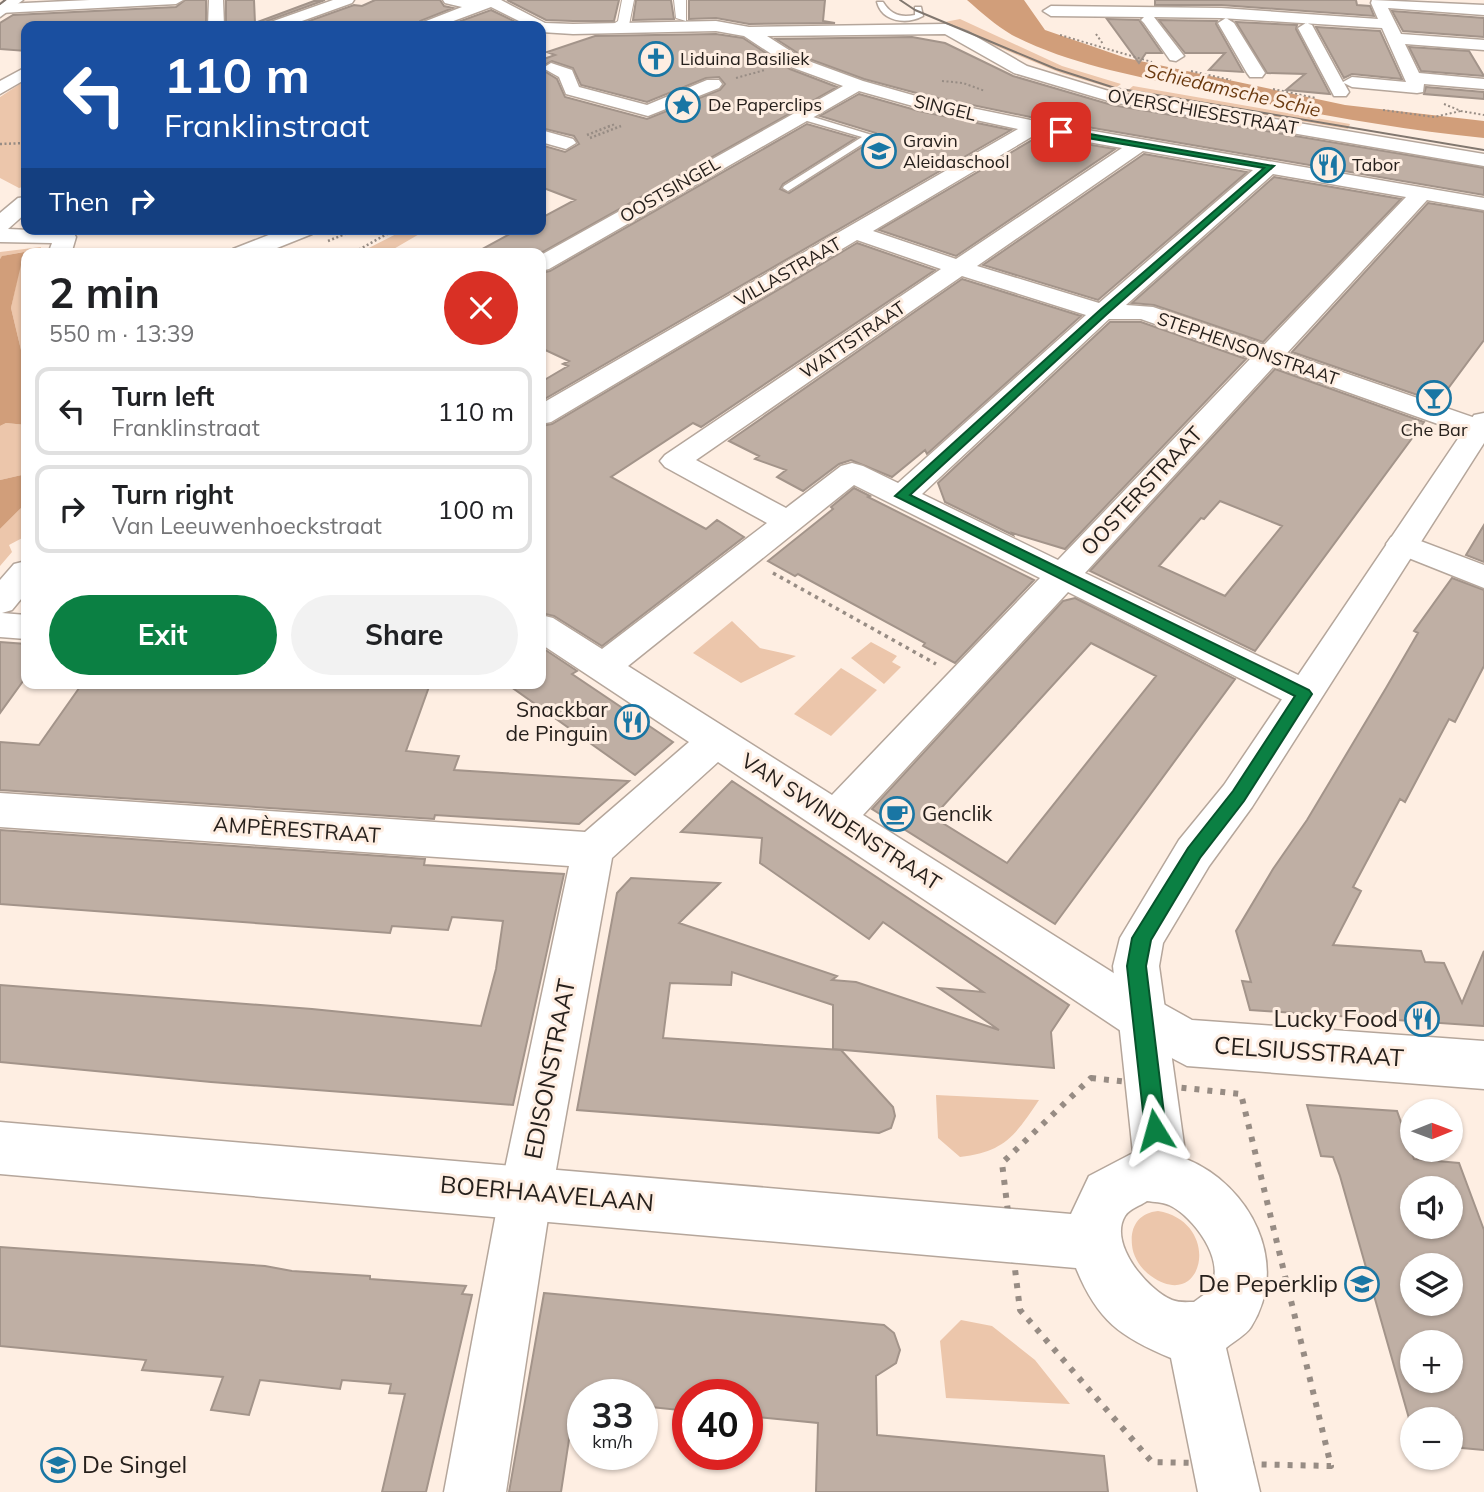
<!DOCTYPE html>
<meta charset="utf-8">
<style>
:root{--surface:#fff;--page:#f2f2f2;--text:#202124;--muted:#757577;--line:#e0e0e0;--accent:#0b8043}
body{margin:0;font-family:Mulish,sans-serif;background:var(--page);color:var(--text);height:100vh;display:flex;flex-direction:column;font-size:26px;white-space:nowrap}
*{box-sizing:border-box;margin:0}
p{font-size:23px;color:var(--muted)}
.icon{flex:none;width:38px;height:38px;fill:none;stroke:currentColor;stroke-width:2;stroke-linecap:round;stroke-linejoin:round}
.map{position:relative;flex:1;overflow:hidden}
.sheet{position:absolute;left:21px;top:248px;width:525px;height:441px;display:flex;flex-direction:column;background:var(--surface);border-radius:14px;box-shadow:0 2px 5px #0004}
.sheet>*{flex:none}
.guide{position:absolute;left:21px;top:21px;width:525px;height:214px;border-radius:14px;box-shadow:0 2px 5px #0004;background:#1a4fa0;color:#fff;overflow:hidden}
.needle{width:46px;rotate:89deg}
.buttons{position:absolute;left:1400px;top:1099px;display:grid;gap:14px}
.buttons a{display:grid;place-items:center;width:63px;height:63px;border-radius:50%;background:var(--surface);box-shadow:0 2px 5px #0004;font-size:35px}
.speed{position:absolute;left:567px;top:1379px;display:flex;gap:14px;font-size:35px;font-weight:700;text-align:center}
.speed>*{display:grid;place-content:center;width:91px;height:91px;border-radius:50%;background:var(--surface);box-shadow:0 2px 5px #0004;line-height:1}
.speed small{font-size:18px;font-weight:400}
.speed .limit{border:10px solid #d22;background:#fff;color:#111}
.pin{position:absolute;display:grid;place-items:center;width:60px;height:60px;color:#fff;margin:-30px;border-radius:14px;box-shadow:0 4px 10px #0006}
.me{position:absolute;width:77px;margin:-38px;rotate:352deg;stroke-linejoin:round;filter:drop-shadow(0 0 5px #0008)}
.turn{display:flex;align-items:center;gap:24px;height:147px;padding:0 28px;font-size:32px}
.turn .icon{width:91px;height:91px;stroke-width:2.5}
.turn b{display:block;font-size:49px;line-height:60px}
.then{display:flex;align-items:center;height:66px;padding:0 28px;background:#0003;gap:14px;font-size:26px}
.round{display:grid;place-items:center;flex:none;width:74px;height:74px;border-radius:37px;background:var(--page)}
.head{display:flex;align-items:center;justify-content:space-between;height:119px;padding:0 28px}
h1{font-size:42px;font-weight:700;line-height:52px}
.cta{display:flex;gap:14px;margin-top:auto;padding:14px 28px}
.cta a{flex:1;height:80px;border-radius:42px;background:var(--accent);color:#fff;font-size:28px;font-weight:700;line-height:80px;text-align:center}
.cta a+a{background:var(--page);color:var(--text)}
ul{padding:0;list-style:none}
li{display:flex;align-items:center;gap:21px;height:88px;margin:0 14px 10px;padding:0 14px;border:4px solid var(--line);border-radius:14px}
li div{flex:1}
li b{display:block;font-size:26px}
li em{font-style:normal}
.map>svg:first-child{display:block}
.green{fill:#ecc6ab}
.water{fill:#d19e7a}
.building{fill:#bfafa4;stroke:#a3948a;stroke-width:2;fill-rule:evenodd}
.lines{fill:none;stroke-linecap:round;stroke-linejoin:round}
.service-casing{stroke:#b5a69b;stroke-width:3}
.pedestrian-casing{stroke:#b5a69b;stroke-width:2}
.minor-casing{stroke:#b5a69b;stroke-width:3}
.tertiary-casing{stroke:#b5a69b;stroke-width:3}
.secondary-casing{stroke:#b5a69b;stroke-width:3}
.path-far3{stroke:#978c84;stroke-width:2;stroke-dasharray:2 2.5;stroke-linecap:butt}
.path-far2{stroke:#978c84;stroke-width:2.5;stroke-dasharray:2 2.5;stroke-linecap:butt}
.path-far1{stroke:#978c84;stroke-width:3.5;stroke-dasharray:3.5 4.5;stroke-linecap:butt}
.path{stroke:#978c84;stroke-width:6;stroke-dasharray:5 8;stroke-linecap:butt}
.service{fill:#fff;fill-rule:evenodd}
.pedestrian{fill:#fff;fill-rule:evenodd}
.minor{fill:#fff;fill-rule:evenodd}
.tertiary{fill:#fff;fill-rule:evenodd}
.secondary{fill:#fff;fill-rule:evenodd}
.tram{stroke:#81776f;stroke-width:2}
.route{fill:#0b8043;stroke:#07532c;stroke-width:2}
.labels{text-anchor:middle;stroke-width:6;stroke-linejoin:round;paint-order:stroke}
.far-poi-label{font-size:18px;fill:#26201c;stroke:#feeee2;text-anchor:start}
.far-street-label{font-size:18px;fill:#26201c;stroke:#feeee2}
.far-water-label{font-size:19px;font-style:italic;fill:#6b3a10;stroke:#feeee2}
.street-label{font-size:21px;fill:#26201c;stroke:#feeee2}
.poi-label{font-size:21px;fill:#26201c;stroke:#feeee2;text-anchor:end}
.near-poi-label{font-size:24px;fill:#26201c;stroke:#feeee2;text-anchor:end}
.near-street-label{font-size:24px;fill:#26201c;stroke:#feeee2}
</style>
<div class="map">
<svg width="1484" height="1492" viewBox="0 0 1484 1492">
<rect width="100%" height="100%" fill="#feeee2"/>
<path class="green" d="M960 19 1062 66 1121 84 1114 89 1061 73 940 23Z
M26 80V186L19 188 0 178V97Z
M1133 86 1350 124 1348 129 1126 92Z
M406 229H428L385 254H357Z
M41 247 40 254H26V371L11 308 23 252 3 256 0 259V252Z
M6 423 26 425V474L0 480V426Z
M26 503V536L9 545 12 552 0 566V529Z
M732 621 760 648 796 656 741 683 693 653Z
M871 642 897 656 892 662 901 667 884 684 851 658Z
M841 668 877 690 831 736 794 714Z
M936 1095 1039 1100C1015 1136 1004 1152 960 1157L938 1138Z
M1158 1211C1223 1222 1204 1314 1151 1276 1141 1269 1133 1257 1132 1245 1130 1226 1139 1213 1158 1211Z
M961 1320 992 1326 1035 1360 1070 1404 946 1398 940 1341Z"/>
<path class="water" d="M967 0H1024L1045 30 1126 58 1345 105 1484 121V138C1383 128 1285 108 1185 87 1127 74 1066 63 1012 35 995 25 981 12 967 0Z
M24 252 11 308 26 371V425L6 423 0 426V259L2 256Z
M26 474V503L0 529V480Z"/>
<path class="building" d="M185 0H206V26H183V22L139 26H26V51L0 49V23L13 15 176 7Z
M226 0H254L255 23 314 1 325 0 267 21 263 26H226Z
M375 0H440L444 6 453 8 420 21 416 26H295L354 5 362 6Z
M507 0H619L614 21H573L546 20Z
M636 0H671L674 19 633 20Z
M689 0H825L823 21 835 23 749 24 716 18 689 19Z
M1155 0H1356L1357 5 1370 6 1374 16 1221 5H1155Z
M491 10 524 26H447Z
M1392 11 1484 18V37L1403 31Z
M1107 19 1139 20 1162 53H1146L1139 63Z
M1159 20 1217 21 1216 24 1243 72 1209 70 1225 53H1185Z
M1236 22 1297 25 1296 29 1330 94 1286 90 1305 74 1267 73Z
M1316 27 1380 31 1402 79 1352 74 1344 78Z
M716 34 743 38 790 69 837 87 539 254H500L484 248 519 229H541V218L575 200 541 187V145L565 152 579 144 574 136 541 128V69L557 79 565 97 647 119 720 90 725 84 719 77 706 78 647 102 581 85 573 68 552 61 541 67V60L555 55 547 52 595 36Z
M912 37 945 43 1013 76 1112 105 1484 168V195L1035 118 924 95 864 79 804 57 776 39Z
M1409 47 1469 51 1484 76 1421 71Z
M1426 87 1484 92V99L1424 94Z
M859 94 919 111 1011 130 541 401V382L568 366 563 364 569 361 541 348V273L550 271 807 124 856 138 783 184 780 189 789 193 878 137 876 133 820 116Z
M1039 136 1115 149 956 256 879 230Z
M1144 154 1247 172 1098 300 983 265Z
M1274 177 1401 199 1263 342 1154 305 1132 303Z
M1428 203 1484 212V340L1438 402 1292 352Z
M857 243 935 270 701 427 693 423 611 477 706 529 717 520 744 537 602 646 554 616 541 613V426L552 424Z
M962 279 1081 316 927 454 925 450 892 477 851 460 839 464 803 491 777 477 786 470 755 459 759 456 729 441Z
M1110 322H1141L1246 359 1065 549 1012 533 1013 535 945 502 938 483Z
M1275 369 1424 422 1255 651 1090 571ZM1220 501 1282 526 1225 596 1159 566 1201 518 1204 519Z
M854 488 870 496 868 497 1034 580 955 663 923 646 925 643 798 574 795 576 768 561 833 509 831 507Z
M1484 525V562L1466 555Z
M1452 578 1484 590V666L1455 722 1449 719 1405 802 1400 799 1353 887 1361 891 1333 945 1421 951 1425 962 1444 963 1462 1003 1484 951V1026L1250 1010 1242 981 1251 982 1236 931 1273 869 1307 820 1386 688 1418 633 1414 631Z
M1075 598 1235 679 1055 924 872 809 1063 601ZM1091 643 1156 676 1007 863 933 817Z
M0 642 26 644V677L0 713Z
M541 647 577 671 572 674 673 742 635 775 507 684H541Z
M82 684H430L406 751 459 756 454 770 629 781 579 824 435 815 434 819 0 790V742L39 745Z
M732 781 1069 1005 1051 1032 1054 1068 833 1049V1005L732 972 731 985 670 983 663 1038 841 1050 893 1107 895 1116 891 1128 879 1133 577 1110 617 893 631 878 720 883 679 923 837 976 832 980 856 982 999 1030 939 988 983 992 883 922 869 939 760 863 762 838 681 832Z
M0 830 425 859 424 865 564 874 513 1105 211 1082 0 1062V985L312 1009 481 1026 496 969 503 921 452 917 448 930 392 926 390 933 0 904Z
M1307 1105 1397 1111 1414 1159 1459 1163 1484 1230V1450L1451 1447V1419H1412V1429L1340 1176 1333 1157 1321 1156ZM1412 1188H1451V1227H1412ZM1412 1265H1451V1304H1412ZM1412 1342H1451V1381H1412Z
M0 1247 265 1266 292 1271 370 1276V1279L466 1286 462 1294 472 1295 426 1492H382L405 1394 389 1393 391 1384 342 1380 340 1389 260 1380 249 1415 211 1410 223 1377 142 1370 146 1360 0 1346Z
M544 1293 884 1325 894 1333 900 1350 896 1363 876 1376 877 1435 1104 1456 1108 1492H816L818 1423 747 1416V1395H688V1411L642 1406V1395H583V1401L575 1400 561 1492H509Z"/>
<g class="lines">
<g class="service-casing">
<path id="service" d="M877 2H883C891 15 901 18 915 15V7H921L923 16C907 25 882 22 877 2Z
M800 113 875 136 788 191 783 188 784 186 862 137 797 118V114Z"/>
</g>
<g class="pedestrian-casing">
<path id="pedestrian" d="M622 0H634L629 25 618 29 612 25 618 21Z
M674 0H686V21L676 18Z"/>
</g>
<g class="minor-casing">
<path id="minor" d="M90 0H183L176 4 0 13V5L4 4Z
M209 0H223L224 26H208Z
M333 0H354L352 3 288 26H266L268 23Z
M443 0H501L545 23 573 24 716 21 749 27 946 24 968 32 1027 66 1112 92 1484 154V166L1112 102 1014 73 945 34 767 36 803 59 863 81 923 98 1035 121 1484 198V210L1427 200 1287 353 1484 421V436L1469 435 1274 366 1085 573 1317 684 1322 694 1317 704 1304 708 1291 704 1068 592 863 815 1158 1001 1192 1020 1484 1041V1089L1187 1066 1124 1033 718 762 612 858 552 1192 506 1492H444L500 1192 569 866 0 827V793L585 832 689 742 541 644V615L553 618 602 649 767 523 665 467 660 461 665 455 941 269 857 240 551 422 541 424V404L1018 129 920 108 859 91 549 269 541 271V255L843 86 791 67 744 36 716 31 573 34 541 32V26H529L491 7 440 26H419L421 23 462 7 445 3ZM1038 133 1122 148 956 259 873 231ZM1143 151 1253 170 1099 303 977 266ZM1273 174 1406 197 1264 345 1153 307 1126 305ZM962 276 1086 315 898 483 863 466 852 463 841 466 786 508 696 460ZM1109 319H1141L1251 358 1058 560 922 494ZM854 485 1040 578 832 795 628 666Z
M1372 0 1484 5V15L1388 8 1401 34 1484 40V50L1405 44 1419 73 1484 79V89L1424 84 1423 92 1417 93 1352 87 1344 83 1349 92 1346 96H1334L1298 28 1306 23 1312 25 1343 82 1352 77 1406 82 1382 28 1221 18 1154 17 1184 56 1176 61 1170 60 1144 23 1141 20 1144 17 1051 16 1043 11 1051 6 1221 8 1378 19 1371 3Z
M1226 18 1234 23 1265 73 1262 77H1250L1247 73 1218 23Z
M551 63 572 70 579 87 647 105 707 80H719L722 84 719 88 648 116 566 94 559 77 543 68Z
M26 67V79L0 94V81Z
M541 130 573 139 576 143 566 149 541 142Z
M26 197V213L8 229 73 232 76 237 71 254H48L52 243 0 242V213L18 198Z
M284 229H315L312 234 262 254H230L233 249Z
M1402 534 1484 565V588L1391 551 1386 544 1391 537Z
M26 561V593L12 610 2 613 26 615V639L0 637V580L14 564Z"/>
</g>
<g class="tertiary-casing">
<path id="tertiary" d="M1484 413V443L1252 807 1209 866 1163 943 1159 966 1186 1159C1250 1185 1291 1263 1251 1327 1246 1335 1234 1341 1226 1348L1260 1492H1198L1171 1358C1120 1337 1097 1320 1076 1268L0 1174V1122L1071 1214 1089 1176 1133 1153 1113 966 1120 938 1179 840 1224 785 1474 415ZM1147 1201C1154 1202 1162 1202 1169 1205 1193 1216 1226 1260 1211 1287 1208 1293 1199 1298 1194 1302 1187 1302 1179 1303 1172 1300 1148 1290 1108 1244 1125 1216 1129 1209 1140 1206 1147 1201Z"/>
</g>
<g class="secondary-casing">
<path id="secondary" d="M7 0H23L0 17V5Z"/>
</g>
<path class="path-far3" d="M1096 34 1103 44
M1060 35 1152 62
M1191 71 1231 80
M736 78 765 70
M942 81 963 83 985 91
M1273 89 1316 98
M1444 104 1461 111 1484 115
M1383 110 1434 117 1461 111
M608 127 615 124"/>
<path class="path-far2" d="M587 135 612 125
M590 138 621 126
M0 144 26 143
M328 241 357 229
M351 254 396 229"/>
<path class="path-far1" d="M773 573 936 664"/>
<path class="path" d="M1091 1078 1241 1094 1331 1466 1152 1462 1020 1310 1002 1163Z"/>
<use href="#service" class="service"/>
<use href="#pedestrian" class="pedestrian"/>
<use href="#minor" class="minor"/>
<use href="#tertiary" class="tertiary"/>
<use href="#secondary" class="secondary"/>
<path class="tram" d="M900 0 915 10 1056 69 1115 88 1484 150
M0 4 5 0"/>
</g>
<path class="route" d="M1061 129 1274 166 1107 314 910 495 1309 690 1312 694 1244 801 1200 858 1151 940 1146 966 1166 1130 1163 1137 1155 1140 1148 1137 1145 1130 1127 966 1132 938 1188 848 1233 791 1295 696 895 496 1100 310 1264 168 1058 133Z"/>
<defs>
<g id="church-ring" transform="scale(1.75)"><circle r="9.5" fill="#feeee2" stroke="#1976a4" stroke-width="1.5"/><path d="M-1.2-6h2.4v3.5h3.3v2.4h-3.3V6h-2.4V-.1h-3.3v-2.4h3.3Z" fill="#1976a4"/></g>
<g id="sight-ring" transform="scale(1.75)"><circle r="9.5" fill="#feeee2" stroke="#1976a4" stroke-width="1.5"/><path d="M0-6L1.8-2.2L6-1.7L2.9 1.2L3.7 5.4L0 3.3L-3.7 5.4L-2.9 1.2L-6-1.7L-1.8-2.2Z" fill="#1976a4"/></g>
<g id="school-ring" transform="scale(1.75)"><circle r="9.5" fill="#feeee2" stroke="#1976a4" stroke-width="1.5"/><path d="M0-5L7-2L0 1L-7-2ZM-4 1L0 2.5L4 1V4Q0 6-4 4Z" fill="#1976a4"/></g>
<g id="restaurant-ring" transform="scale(1.75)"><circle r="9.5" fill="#feeee2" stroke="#1976a4" stroke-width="1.5"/><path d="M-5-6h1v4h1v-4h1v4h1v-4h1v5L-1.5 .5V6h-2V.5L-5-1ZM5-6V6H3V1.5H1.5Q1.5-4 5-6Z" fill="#1976a4"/></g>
<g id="bar-ring" transform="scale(1.75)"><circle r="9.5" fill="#feeee2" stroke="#1976a4" stroke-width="1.5"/><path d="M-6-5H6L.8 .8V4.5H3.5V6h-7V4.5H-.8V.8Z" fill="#1976a4"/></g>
<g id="cafe-ring" transform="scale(1.75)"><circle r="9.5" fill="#feeee2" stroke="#1976a4" stroke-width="1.5"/><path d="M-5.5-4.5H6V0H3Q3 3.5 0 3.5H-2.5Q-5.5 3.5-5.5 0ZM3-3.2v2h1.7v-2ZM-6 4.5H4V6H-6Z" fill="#1976a4"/></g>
</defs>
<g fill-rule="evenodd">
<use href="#church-ring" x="656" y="59"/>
<use href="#sight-ring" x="683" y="105"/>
<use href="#school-ring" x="879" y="151"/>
<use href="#restaurant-ring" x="1328" y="165"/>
<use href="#bar-ring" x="1434" y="398"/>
<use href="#restaurant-ring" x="632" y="722"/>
<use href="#cafe-ring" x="897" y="814"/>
<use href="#restaurant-ring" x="1422" y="1019"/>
<use href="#school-ring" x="1362" y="1284"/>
<use href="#school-ring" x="58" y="1465"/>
</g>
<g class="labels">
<g class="far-poi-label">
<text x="680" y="65">Liduina Basiliek</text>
<text x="708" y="111">De Paperclips</text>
<text x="903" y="147">Gravin<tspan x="903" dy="21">Aleidaschool</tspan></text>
<text x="1352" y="171">Tabor</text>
<text x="1434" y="436" text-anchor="middle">Che Bar</text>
</g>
<g class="far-street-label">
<text transform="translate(945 108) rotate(13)" y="6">SINGEL</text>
<text transform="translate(1203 112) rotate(10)" y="6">OVERSCHIESESTRAAT</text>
<text transform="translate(670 190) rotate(-30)" y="6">OOSTSINGEL</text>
<text transform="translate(788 272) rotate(-30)" y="6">VILLASTRAAT</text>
<text transform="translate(853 340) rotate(-34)" y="6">WATTSTRAAT</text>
<text transform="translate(1248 349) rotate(19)" y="6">STEPHENSONSTRAAT</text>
</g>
<g class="far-water-label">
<text transform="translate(1233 90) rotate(13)" y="7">Schiedamsche Schie</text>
</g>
<g class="street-label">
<text transform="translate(1142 491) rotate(-47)" y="7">OOSTERSTRAAT</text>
<text transform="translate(841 822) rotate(33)" y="7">VAN SWINDENSTRAAT</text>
<text transform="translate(297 830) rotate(4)" y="7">AMPÈRESTRAAT</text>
</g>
<g class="poi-label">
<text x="608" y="717">Snackbar<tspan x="608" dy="24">de Pinguin</tspan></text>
<text x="922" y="821" text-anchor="start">Genclik</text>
</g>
<g class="near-poi-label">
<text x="1398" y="1027">Lucky Food</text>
<text x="1338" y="1292">De Peperklip</text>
<text x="82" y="1473" text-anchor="start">De Singel</text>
</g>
<g class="near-street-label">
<text transform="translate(1309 1052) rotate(4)" y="8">CELSIUSSTRAAT</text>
<text transform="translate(550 1069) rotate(-79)" y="8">EDISONSTRAAT</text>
<text transform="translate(547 1194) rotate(5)" y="8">BOERHAAVELAAN</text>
</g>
</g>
</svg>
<div class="buttons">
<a><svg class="needle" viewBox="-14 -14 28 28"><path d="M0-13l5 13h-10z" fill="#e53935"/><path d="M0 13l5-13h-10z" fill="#757577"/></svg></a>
<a><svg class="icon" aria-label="sound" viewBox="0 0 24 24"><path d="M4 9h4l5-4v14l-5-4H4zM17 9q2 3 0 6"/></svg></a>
<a><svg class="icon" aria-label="layers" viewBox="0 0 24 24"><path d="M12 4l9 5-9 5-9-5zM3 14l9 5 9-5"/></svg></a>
<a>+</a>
<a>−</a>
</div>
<div class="speed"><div>33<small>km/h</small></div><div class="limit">40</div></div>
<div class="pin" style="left:1061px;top:132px;background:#d93025"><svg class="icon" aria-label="arrive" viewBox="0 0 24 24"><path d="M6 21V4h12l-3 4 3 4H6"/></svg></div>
<svg class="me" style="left:1155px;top:1130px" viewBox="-20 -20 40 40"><path d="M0-17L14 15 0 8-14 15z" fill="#0b8043" stroke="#fff" stroke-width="4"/></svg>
<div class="guide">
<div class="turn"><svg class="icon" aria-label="left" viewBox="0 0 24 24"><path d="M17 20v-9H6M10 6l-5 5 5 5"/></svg><div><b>110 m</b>Franklinstraat</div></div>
<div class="then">Then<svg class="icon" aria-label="right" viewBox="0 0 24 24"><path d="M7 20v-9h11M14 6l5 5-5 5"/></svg></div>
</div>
<section class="sheet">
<div class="head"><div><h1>2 min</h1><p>550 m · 13:39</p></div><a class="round" style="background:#d93025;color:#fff"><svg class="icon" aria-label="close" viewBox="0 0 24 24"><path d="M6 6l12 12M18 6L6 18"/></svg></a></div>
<ul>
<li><svg class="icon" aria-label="left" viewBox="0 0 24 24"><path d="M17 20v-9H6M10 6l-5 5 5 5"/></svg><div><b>Turn left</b><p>Franklinstraat</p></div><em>110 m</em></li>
<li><svg class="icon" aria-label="right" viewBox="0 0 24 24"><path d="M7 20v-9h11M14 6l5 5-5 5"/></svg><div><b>Turn right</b><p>Van Leeuwenhoeckstraat</p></div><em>100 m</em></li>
</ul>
<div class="cta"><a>Exit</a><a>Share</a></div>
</section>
</div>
